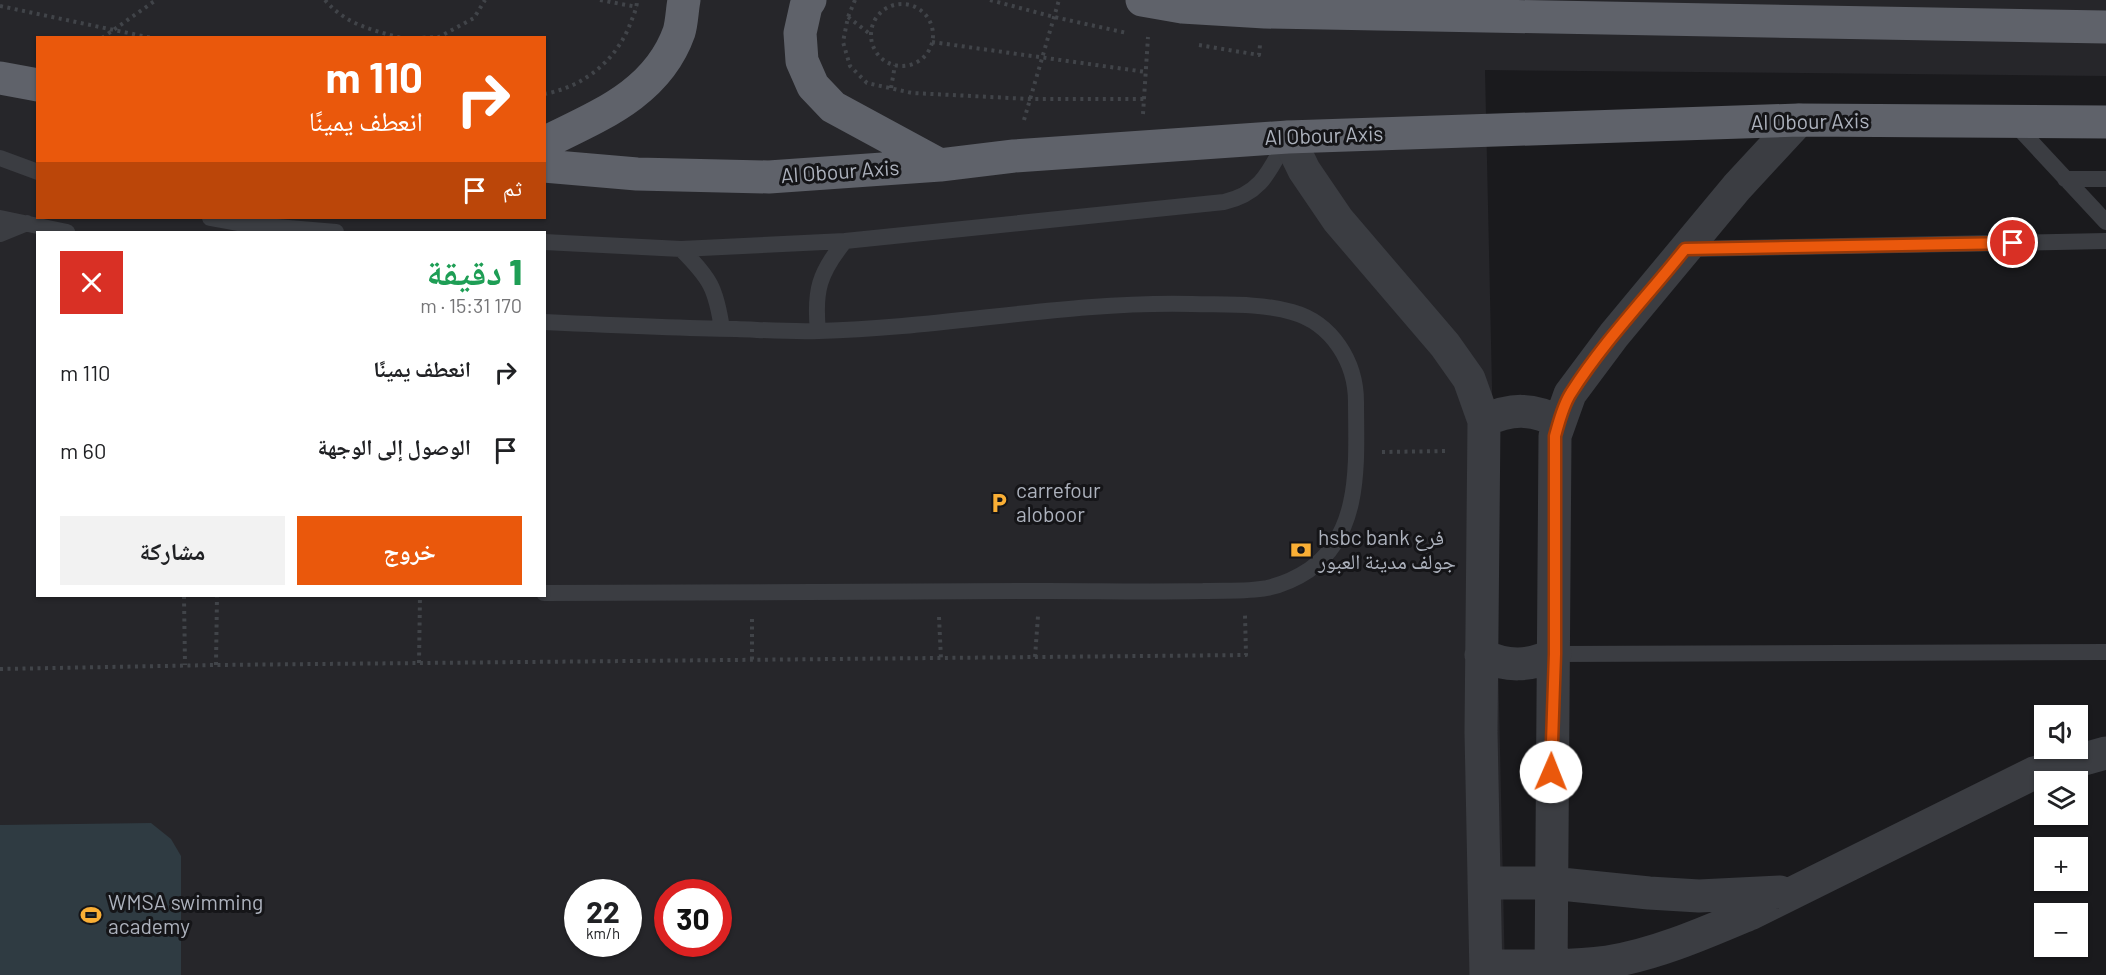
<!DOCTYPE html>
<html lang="ar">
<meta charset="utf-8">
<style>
:root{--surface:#fff;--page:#f2f2f2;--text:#202124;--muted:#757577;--accent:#ea580c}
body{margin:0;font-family:Barlow,"Noto Naskh Arabic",sans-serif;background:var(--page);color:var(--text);direction:rtl;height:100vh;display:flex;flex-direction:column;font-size:22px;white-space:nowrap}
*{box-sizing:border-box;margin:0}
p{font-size:20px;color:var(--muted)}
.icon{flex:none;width:33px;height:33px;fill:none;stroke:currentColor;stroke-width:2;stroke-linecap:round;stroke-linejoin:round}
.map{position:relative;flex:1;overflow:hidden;direction:ltr}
.drawer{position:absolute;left:36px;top:231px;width:510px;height:366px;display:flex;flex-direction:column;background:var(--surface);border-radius:0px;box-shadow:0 2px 4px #0004;direction:rtl}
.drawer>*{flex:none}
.guide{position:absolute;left:36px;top:36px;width:510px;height:183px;border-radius:0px;box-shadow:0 2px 4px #0004;direction:rtl;background:#ea580c;color:#fff;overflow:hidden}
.buttons{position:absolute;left:2034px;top:705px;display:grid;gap:12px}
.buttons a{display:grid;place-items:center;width:54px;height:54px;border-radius:0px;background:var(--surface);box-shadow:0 2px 4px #0004;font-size:30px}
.speed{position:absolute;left:564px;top:879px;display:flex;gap:12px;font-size:30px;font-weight:700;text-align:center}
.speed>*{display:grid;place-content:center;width:78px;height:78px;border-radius:50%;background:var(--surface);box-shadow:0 2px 4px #0004;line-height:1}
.speed small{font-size:15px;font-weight:400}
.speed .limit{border:9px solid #d22;background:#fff;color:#111}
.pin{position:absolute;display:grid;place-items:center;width:51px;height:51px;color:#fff;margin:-26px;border:3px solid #fff;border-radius:50%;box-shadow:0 2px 6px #0007}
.me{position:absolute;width:66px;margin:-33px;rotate:1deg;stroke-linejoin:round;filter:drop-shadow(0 0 4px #0008)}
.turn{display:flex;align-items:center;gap:21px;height:126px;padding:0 24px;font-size:27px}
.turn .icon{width:78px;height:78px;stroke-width:2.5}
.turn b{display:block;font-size:42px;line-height:51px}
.then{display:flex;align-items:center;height:57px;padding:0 24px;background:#0003;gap:12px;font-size:22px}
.round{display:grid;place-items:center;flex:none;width:63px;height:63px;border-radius:0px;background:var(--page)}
.overview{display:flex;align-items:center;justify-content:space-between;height:102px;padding:0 24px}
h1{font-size:36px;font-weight:800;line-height:45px;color:#1e9e55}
.primary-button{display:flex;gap:12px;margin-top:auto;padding:12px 24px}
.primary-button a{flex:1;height:69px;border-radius:0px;background:var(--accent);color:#fff;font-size:24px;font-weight:800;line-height:69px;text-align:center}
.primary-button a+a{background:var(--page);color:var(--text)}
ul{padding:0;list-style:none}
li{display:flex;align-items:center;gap:18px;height:78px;padding:0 24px}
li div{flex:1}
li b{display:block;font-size:22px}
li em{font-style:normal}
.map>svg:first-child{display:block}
.built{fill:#26262a;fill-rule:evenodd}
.water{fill:#2f3b42}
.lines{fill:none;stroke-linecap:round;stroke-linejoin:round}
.path{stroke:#414449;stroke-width:4;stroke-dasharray:3 4.5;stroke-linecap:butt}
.service{stroke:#3b3d42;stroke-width:16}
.minor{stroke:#3b3d42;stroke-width:33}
.trunk{stroke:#5f626a;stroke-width:33}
.route-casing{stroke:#983908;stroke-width:15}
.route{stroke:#ea580c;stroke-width:10}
.labels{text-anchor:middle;stroke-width:6;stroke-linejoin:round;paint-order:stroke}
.street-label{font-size:21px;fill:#adb2bd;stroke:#151518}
.poi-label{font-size:21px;fill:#adb2bd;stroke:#151518;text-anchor:start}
</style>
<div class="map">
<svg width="2106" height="975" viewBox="0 0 2106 975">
<rect width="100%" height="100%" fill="#1a1a1d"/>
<path class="built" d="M0 0H2106V76L1485 70 1505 975H0ZM38 38H544V218H38ZM38 232H544V596H38ZM578 892H628V944H578ZM668 892H718V944H668Z"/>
<path class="water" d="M151 823 171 839 181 856V975H0V825Z"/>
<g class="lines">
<path class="path" d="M325 0C345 24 372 30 401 38
M600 0 637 7
M855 0 848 17 843 42 850 66 867 83 912 93 1030 99H1144
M990 0 1054 17 1127 33
M871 35a31 31 0 1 1 62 0a31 31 0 1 1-62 0Z
M0 6 152 38
M848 17 870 34
M102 38 156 0
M415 38 439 37 474 18 485 0
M932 42 1146 72
M1199 45 1259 55 1260 45
M891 88 895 65
M544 94C583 87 614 62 629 27 632 18 637 10 637 0
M1143 114 1148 37
M1024 120 1059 0
M1382 452 1449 451
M184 596 185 665
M939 617 941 659
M752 619V660
M1035 657 1038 616
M419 663 420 596
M216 665 217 596
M0 669 216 665 1246 655 1245 615"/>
<path class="service" d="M2013 122 2106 222
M0 158 38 172
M2065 179H2106
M0 218 67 232
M210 218 243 224 336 232
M0 234 27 223
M544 242 681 249 845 241 1224 202C1263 193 1270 169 1288 137
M681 249C710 278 716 288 722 329
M1687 249 2106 241
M544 322C608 325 672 328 736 329 764 330 791 332 819 331 944 328 1067 301 1192 304 1225 305 1260 303 1292 312 1332 323 1356 362 1356 402 1356 460 1363 532 1309 570 1297 578 1281 585 1267 588 1246 592 1224 590 1203 591 1151 592 1099 591 1047 591 880 593 712 593 544 593
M818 331C814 291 819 273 845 241
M1555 654 2106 652"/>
<path class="minor" d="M1288 137 1304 170 1338 220 1445 345 1469 379 1484 421 1481 732 1486 975
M1484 421C1511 408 1532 408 1559 422
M1481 655C1507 667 1529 667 1555 654
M1484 883H1551L1649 893 1699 896 1780 892
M1486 966C1526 966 1567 967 1607 962 1655 955 1707 932 1752 913L2034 773 2106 753
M1551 975 1555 436 1570 394 1614 335 1737 187 1799 120"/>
<path class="trunk" d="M810 0 806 6 800 33 802 61 813 86 833 107 940 165
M1142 0 1182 7 1265 12 2106 27
M0 78 38 85
M544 143C598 116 657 94 679 32 682 22 682 10 684 0
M544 166 637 174 769 177 940 165 1014 156 1288 137 1799 120 2106 122"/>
</g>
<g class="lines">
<g class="route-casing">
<path id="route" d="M1551 772 1555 654V436C1559 422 1563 405 1571 393 1604 341 1647 297 1685 249L2013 243"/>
</g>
<use href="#route" class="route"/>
</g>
<defs>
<g id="parking-bare" transform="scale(1.62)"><path d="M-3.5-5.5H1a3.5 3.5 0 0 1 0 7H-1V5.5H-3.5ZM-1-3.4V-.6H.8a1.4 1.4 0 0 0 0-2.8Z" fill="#faaf35" stroke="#151518" stroke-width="2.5" paint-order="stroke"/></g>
<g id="bank-bare" transform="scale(1.62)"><path d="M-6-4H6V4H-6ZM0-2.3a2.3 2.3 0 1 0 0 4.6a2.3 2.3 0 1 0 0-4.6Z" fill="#faaf35" stroke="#151518" stroke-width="2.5" paint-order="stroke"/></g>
<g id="stadium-bare" transform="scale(1.62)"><path d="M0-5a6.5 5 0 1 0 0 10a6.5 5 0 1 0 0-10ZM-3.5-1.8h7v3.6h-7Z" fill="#faaf35" stroke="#151518" stroke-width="2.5" paint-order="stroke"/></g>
</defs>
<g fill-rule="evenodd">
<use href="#parking-bare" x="999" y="503"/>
<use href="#bank-bare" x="1301" y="550"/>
<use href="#stadium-bare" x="91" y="915"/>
</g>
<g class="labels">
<g class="street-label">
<text transform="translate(1810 122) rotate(-1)" y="7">Al Obour Axis</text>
<text transform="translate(1324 136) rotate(-2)" y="7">Al Obour Axis</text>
<text transform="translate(840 172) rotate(-4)" y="7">Al Obour Axis</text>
</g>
<g class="poi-label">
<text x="1016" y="498">carrefour<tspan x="1016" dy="24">aloboor</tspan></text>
<text x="1318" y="545">hsbc bank فرع<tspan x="1318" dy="24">جولف مدينة العبور</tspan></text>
<text x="108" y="910">WMSA swimming<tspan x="108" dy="24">academy</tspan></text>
</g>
</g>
</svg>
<div class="buttons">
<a><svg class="icon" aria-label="sound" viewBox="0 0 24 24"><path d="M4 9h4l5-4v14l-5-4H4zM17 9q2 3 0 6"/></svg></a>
<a><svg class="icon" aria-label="layers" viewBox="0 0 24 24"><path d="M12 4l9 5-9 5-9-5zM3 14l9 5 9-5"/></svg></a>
<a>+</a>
<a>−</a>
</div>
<div class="speed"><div>22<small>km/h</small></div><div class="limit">30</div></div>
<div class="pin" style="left:2013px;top:243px;background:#d93025"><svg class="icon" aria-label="arrive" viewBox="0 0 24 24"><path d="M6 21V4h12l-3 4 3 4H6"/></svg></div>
<svg class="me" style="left:1551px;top:772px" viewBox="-20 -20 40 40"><circle r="19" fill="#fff"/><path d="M0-13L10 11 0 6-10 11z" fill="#ea580c"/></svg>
<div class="guide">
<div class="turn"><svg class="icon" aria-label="right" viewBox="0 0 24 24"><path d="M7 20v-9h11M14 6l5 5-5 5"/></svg><div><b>110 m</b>انعطف يمينًا</div></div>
<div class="then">ثم<svg class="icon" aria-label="arrive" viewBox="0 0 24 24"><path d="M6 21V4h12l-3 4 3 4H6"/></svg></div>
</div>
<section class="drawer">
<div class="overview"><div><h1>1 دقيقة</h1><p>170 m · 15:31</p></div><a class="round" style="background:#d93025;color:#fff"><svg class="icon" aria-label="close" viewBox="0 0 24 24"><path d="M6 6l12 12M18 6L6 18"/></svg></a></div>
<ul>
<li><svg class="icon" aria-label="right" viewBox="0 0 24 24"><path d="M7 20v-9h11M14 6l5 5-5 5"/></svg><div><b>انعطف يمينًا</b></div><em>110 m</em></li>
<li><svg class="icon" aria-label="arrive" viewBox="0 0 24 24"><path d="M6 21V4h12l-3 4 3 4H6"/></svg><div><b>الوصول إلى الوجهة</b></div><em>60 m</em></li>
</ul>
<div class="primary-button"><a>خروج</a><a>مشاركة</a></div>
</section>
</div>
